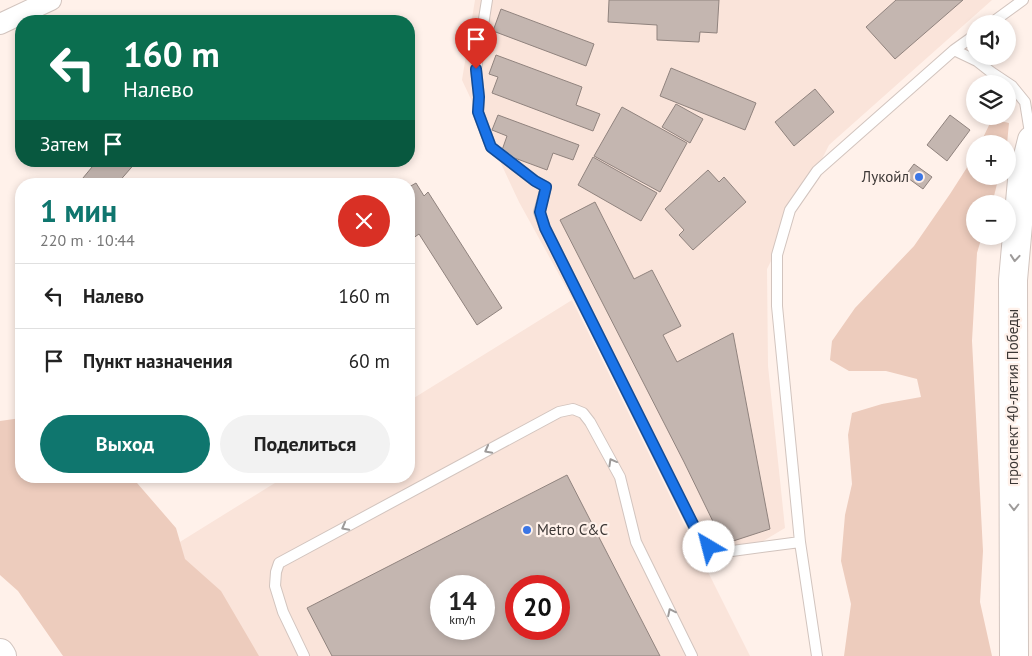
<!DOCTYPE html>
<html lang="ru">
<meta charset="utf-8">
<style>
:root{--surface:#fff;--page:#f2f2f2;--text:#222;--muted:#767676;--line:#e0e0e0;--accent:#0f766e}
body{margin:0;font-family:"PT Sans",sans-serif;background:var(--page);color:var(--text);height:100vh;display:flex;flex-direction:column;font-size:19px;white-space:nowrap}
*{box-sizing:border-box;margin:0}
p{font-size:16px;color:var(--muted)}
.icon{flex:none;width:28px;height:28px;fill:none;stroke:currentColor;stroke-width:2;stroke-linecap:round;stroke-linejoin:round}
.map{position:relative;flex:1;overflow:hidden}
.details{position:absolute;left:15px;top:178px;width:400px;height:305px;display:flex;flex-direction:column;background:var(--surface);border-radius:20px;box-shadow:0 2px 8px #0003}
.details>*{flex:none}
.banner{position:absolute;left:15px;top:15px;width:400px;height:152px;border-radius:20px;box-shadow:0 2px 8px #0003;background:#0b6e4f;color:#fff;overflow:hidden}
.buttons{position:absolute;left:966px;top:15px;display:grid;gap:10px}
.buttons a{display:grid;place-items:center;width:50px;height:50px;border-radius:50%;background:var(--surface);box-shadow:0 2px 8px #0003;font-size:25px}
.speed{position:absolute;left:430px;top:575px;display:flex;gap:10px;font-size:25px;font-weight:700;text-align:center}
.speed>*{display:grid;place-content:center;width:65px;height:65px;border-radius:50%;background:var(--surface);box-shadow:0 2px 8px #0003;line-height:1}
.speed small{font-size:12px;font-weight:400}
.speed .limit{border:8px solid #d22;background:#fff;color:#111}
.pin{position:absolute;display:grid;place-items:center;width:42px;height:42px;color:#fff;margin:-51px -21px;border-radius:50% 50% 50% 0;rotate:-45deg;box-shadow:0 0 5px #0007}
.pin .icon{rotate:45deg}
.me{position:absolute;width:55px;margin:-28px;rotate:323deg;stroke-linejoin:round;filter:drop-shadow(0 0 4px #0008)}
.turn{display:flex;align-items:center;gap:18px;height:105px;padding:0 25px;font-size:22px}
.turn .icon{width:65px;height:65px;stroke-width:2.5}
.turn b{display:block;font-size:35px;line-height:42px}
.then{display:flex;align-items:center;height:48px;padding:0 25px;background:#0003;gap:10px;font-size:19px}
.round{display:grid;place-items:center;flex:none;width:52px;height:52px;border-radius:26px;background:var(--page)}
.head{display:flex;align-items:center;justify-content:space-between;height:85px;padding:0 25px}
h1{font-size:30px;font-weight:700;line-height:38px;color:var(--accent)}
.cta{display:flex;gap:10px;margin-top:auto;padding:10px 25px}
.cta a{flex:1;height:58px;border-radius:30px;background:var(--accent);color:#fff;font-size:20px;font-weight:700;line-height:58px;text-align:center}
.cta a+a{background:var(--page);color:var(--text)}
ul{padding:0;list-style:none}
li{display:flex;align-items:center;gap:15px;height:65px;padding:0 25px;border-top:1px solid var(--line)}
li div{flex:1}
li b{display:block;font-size:19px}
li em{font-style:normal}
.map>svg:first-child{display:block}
.built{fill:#fae4da;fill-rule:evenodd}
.green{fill:#edccbd}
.building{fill:#c4b6b0;stroke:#90837e;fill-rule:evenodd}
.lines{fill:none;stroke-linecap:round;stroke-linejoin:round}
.service-casing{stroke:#d2c4be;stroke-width:12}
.minor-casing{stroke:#d2c4be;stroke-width:22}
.secondary-casing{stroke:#d2c4be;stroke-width:30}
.primary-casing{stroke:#d2c4be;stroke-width:30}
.service{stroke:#fff;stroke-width:10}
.minor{stroke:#fff;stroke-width:20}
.secondary{stroke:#fff;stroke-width:28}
.primary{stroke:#fff;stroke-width:28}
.oneway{stroke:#9e9b9a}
.route-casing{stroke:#114b97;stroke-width:12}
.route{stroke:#1a73e8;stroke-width:9}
.poi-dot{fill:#3b76e5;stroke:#fff1ea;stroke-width:2}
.labels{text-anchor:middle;stroke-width:4.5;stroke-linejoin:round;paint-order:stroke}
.poi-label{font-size:15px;fill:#3c3735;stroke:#fff1ea;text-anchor:end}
.street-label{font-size:15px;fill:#3c3735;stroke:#fff1ea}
</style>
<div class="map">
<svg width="1032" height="656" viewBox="0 0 1032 656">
<rect width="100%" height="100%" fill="#fff1ea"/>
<path class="built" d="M475 0H992L829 145 767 269 768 366 785 528 738 556 705 539 519 202 462 80Z
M572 300 750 656H255L146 563 286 476H409V401ZM441 586H484V629H441ZM516 586H559V629H516Z"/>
<path class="green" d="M992 119 1009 123 1007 144H980Z
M975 155V176H999L992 204H975V236H982L977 253 972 341 983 551 980 602 992 656H844L851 604 841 561 845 515 852 484 848 435 852 413 882 404 921 397 917 379 886 371H849L830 360 832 341 855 308 914 246 950 194Z
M21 418V476H131L176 528 185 559 221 591 259 656H63L18 591 0 575V421Z"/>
<path class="building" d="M609 0H719L717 33 700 32 699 42 657 40V25L608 22Z
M896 0H963L895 59 866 27Z
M501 9 594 44 586 66 493 31Z
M496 55 582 87 576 105 600 114 593 131 492 93 498 77 489 74Z
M671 68 756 103 745 130 660 96Z
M815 89 834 112 794 146 775 122Z
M676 104 703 119 690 143 662 127Z
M622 107 687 143 660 192 594 156Z
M498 115 579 145 573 160 553 153 547 170 501 153 507 136 492 130Z
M950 115 970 130 947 161 927 145Z
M593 157 657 193 641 221 578 185Z
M97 161H137L117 184H78Z
M914 164 932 177 923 189 905 176Z
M708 170 719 182 724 177 746 202 693 250 679 235 684 230 665 209Z
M416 183 424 196 428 192 502 308 477 325 419 234 409 241V187Z
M595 202 634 279 652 270 681 326 663 335 677 362 733 333 770 529 724 544 684 462 560 220Z
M567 475 660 656H332L307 608ZM441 586H484V629H441ZM516 586H559V629H516Z"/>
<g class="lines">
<g class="service-casing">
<path id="service" d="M487 0 476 69 479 97 478 112 491 147 535 181 546 187 539 212 545 228 701 541 717 553 800 542
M990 24 1023 0
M954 50 977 61 991 72 1012 86 1025 102 1031 139
M304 656 283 612 275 586 276 572 279 563 559 412 573 409 583 413 590 422 620 477 636 542 692 656
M817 656 800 542 777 306V255L790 210 817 171 954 50 975 35"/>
</g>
<g class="minor-casing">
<path id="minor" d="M0 24 51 0"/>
</g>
<g class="secondary-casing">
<path id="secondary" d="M1014 656 1013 280 1022 180 1032 140"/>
</g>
<g class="primary-casing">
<path id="primary" d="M0 653 2 656"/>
</g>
<use href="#service" class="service"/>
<use href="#minor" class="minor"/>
<use href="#secondary" class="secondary"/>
<use href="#primary" class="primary"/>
</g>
<defs><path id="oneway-chevron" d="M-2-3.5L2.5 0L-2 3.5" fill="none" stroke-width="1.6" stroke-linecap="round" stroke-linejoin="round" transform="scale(1.25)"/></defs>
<g class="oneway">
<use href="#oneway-chevron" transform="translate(1015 258) rotate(95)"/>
<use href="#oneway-chevron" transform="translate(488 450) rotate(152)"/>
<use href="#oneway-chevron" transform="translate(612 462) rotate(-119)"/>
<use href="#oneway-chevron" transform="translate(1014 507) rotate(90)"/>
<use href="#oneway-chevron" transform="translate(345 527) rotate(152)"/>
<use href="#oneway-chevron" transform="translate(671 612) rotate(-116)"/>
</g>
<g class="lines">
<g class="route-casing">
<path id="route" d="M476 69 479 97 478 112 491 147 535 181 546 187 540 212 545 228 701 540 709 547"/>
</g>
<use href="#route" class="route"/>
</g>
<g class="poi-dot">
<circle cx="919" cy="177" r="5"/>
<circle cx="527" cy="530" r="5"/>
</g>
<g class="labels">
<g class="poi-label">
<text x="909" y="182">Лукойл</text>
<text x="537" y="535" text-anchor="start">Metro C&amp;C</text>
</g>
<g class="street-label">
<text transform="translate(1013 397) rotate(-90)" y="5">проспект 40-летия Победы</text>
</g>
</g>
</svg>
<div class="buttons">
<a><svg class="icon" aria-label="sound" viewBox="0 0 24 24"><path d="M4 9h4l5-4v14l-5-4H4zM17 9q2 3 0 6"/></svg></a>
<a><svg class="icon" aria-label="layers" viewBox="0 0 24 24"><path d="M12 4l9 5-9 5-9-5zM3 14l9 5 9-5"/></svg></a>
<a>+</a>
<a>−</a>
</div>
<div class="speed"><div>14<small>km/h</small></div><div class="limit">20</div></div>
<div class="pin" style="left:476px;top:69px;background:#d93025"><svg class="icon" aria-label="arrive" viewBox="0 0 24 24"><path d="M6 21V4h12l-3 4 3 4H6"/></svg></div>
<svg class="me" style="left:709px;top:547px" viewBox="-20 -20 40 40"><circle r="19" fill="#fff"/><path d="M0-13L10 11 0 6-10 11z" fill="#1a73e8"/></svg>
<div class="banner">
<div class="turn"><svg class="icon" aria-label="left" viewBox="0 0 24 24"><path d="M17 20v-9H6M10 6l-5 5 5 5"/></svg><div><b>160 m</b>Налево</div></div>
<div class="then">Затем<svg class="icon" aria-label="arrive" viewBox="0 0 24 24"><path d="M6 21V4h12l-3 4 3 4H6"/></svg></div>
</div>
<section class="details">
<div class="head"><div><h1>1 мин</h1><p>220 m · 10:44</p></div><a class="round" style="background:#d93025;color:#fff"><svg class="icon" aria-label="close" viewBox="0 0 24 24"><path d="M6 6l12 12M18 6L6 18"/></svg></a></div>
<ul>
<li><svg class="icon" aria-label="left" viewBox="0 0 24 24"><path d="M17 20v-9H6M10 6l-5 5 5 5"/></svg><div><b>Налево</b></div><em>160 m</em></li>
<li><svg class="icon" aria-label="arrive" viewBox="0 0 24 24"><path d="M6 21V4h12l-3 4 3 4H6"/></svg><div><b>Пункт назначения</b></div><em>60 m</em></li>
</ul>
<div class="cta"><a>Выход</a><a>Поделиться</a></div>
</section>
</div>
